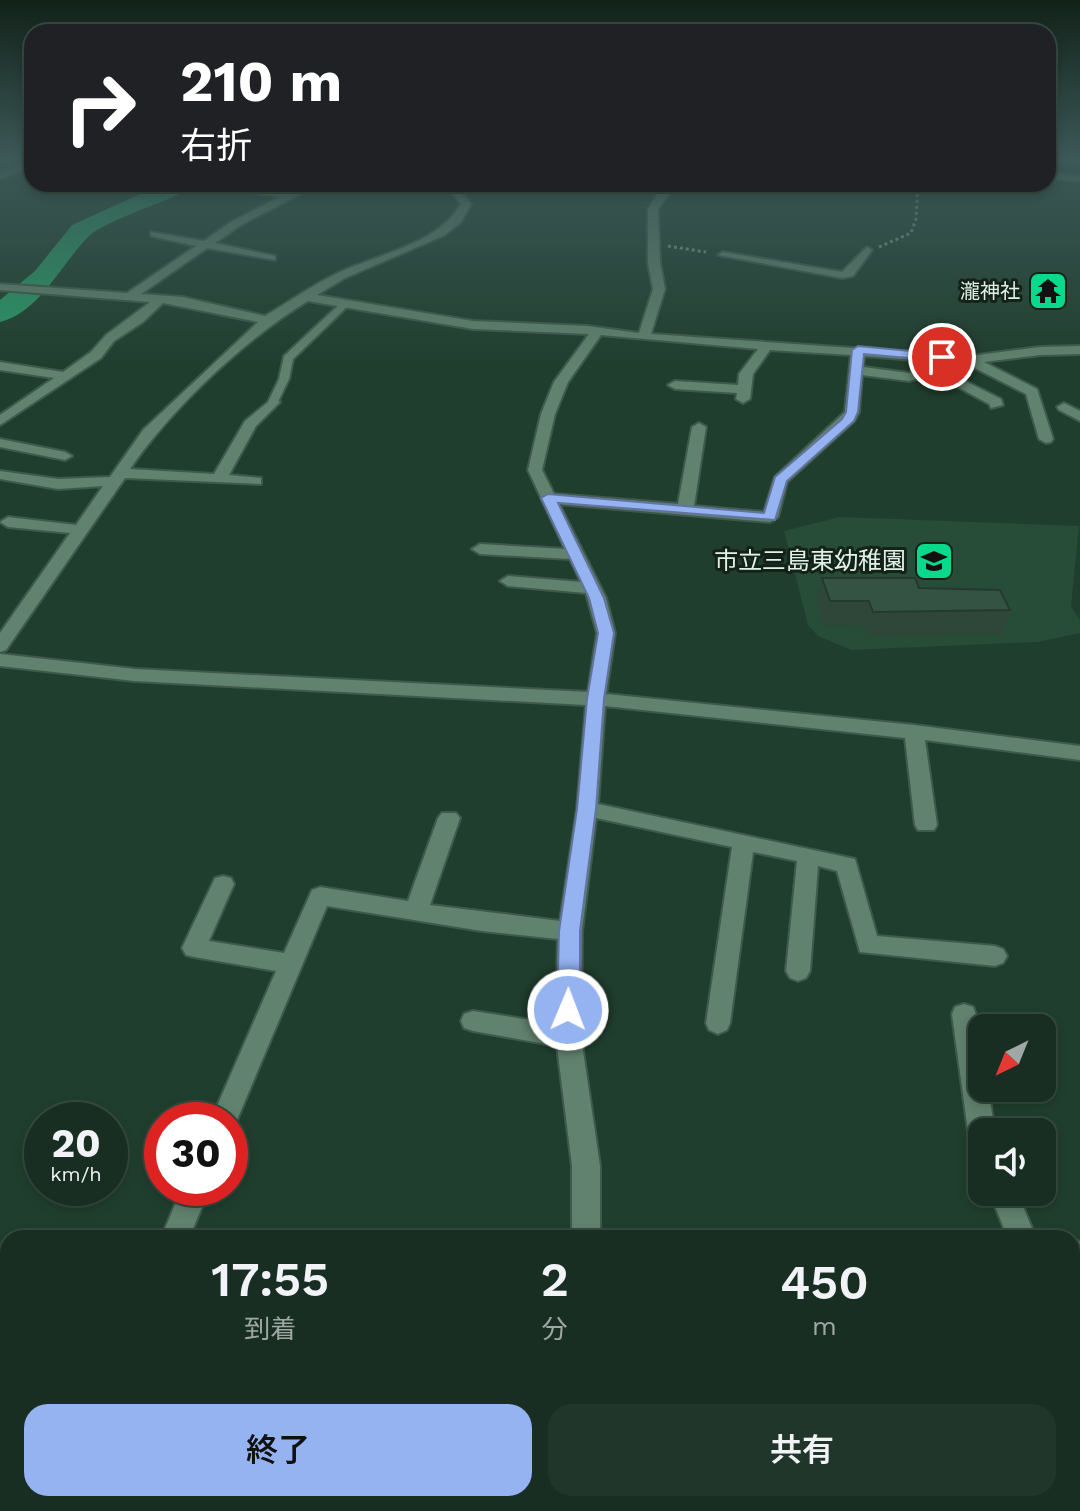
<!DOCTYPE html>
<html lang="ja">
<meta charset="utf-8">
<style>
:root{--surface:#182e22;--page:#21362a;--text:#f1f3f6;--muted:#9fa8a5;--line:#364a40;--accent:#95b2f1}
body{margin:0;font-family:"Work Sans","Noto Sans JP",sans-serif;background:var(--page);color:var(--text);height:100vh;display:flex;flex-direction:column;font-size:30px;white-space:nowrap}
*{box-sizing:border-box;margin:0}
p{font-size:26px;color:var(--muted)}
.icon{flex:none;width:44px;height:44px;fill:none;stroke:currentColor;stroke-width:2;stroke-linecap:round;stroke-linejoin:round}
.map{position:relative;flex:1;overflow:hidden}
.side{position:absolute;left:0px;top:1230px;width:1080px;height:282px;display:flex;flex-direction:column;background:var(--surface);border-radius:24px 24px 0 0;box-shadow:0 4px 12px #0003,0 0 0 2px var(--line)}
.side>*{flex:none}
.guide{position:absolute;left:24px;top:24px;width:1032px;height:168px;border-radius:24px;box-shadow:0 4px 12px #0003,0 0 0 2px var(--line);background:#202124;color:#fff;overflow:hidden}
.needle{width:52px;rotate:223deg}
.tools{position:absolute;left:968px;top:1014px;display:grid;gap:16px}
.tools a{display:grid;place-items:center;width:88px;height:88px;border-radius:16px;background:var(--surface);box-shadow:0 4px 12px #0003,0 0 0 2px var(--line);font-size:40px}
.speed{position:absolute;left:24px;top:1102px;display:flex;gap:16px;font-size:40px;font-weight:700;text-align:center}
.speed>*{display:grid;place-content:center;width:104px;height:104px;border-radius:50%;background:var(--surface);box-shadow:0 4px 12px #0003,0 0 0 2px var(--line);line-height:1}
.speed small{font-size:20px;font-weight:400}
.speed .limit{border:12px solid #d22;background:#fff;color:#111}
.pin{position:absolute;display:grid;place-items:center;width:68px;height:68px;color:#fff;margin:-34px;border:4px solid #fff;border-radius:50%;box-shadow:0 2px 8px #0007}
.me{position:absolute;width:88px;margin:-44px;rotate:1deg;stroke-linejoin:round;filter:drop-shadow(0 0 6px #0008)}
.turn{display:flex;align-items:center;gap:28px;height:168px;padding:0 24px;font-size:36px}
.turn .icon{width:104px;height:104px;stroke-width:2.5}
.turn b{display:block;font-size:56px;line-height:68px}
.eta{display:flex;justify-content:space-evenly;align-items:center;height:136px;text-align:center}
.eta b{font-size:48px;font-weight:600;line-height:56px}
.button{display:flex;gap:16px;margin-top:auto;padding:16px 24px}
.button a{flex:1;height:92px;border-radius:24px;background:var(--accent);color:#111;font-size:32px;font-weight:600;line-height:92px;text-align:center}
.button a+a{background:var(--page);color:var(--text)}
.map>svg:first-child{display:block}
.built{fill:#274c38}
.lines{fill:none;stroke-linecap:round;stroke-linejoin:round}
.river{fill:#299865;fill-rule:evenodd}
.lane-casing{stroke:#3f5a4c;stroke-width:4}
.street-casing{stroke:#3f5a4c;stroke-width:4}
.secondary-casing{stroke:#3f5a4c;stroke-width:4}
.highway-casing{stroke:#3f5a4c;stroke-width:4}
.path{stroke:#80988b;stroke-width:3;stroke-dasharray:3 3;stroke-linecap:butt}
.lane{fill:#61826e;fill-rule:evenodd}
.street{fill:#61826e;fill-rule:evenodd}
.secondary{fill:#61826e;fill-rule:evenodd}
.highway{fill:#6cd49c;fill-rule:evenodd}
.wall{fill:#2e4739}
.building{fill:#355342;stroke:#253a2e;stroke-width:2}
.route{fill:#95b2f1;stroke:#61749d;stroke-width:2}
.labels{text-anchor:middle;stroke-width:6;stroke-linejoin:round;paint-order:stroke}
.far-poi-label{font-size:20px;fill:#e0f2e7;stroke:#15221a;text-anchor:end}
.poi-label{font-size:24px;fill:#e0f2e7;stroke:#15221a;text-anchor:end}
</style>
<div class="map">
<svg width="1080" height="1511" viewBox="0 0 1080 1511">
<rect width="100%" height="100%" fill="#203e2e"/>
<path class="built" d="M840 517 1079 526 1071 607 1080 620V633L1038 642 851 650 818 636 808 625 784 531Z"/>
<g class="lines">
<path class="river" d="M162 184H184L178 195C157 204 102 223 88 237 62 263 39 313 0 322V300L35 271 72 225Z"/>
<g class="lane-casing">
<path id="lane" d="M343 301 351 303 293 359 289 379 278 402 269 404 268 402 279 379 284 356Z"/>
</g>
<g class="street-casing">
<path id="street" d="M32 161V167L0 179V173Z
M1048 173 1080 176V182L1048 179Z
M184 184H194V185L189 188Z
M306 184H319L239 226 215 243 275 256V260L207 248 141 294 183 297 265 316C290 301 314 284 340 272 379 254 438 244 461 204L444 184H454L471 204 461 222 445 235 345 278 317 295 473 321 587 326 639 333 653 289 648 263V209L663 186 677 184 658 209 660 263 665 289 651 334 970 356 1040 347 1080 346V354L1040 355 984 362 1037 389 1053 439 1051 442 1046 443 1039 439 1026 394 967 364 864 356 863 367 909 373 935 366 1001 399 1003 405 991 408 989 404 934 374 909 381 862 375 859 412 854 421 787 482 778 517 770 522 559 504 606 598 615 633 606 694 914 725 1080 746V760L925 740 937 825 934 830H918L915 825 905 738 605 706 598 804 855 859 877 936 995 946 1003 949 1007 956 1003 963 995 966 860 952 837 871 818 866 810 971 806 978 798 981 790 978 786 971 797 861 753 852 730 1023 727 1030 718 1034 709 1030 706 1023 732 847 596 818 582 931 581 1037 600 1166V1238H572V1166L557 1046 473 1031 464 1028 461 1021 464 1014 473 1011 556 1024 558 939 482 931 327 906 237 1120 230 1130V1120H211L276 971 194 957 186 955 182 948 215 878 223 876 231 878 234 884 209 941 284 953 312 890 320 887 408 901 438 818 442 813H456L460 818 430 905 560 921 577 809 586 705 135 681 0 666V654L135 669 588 692 597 633 586 593 508 586 500 581 508 576 581 582 570 559 480 554 472 549 480 544 565 549 528 470 541 414 554 382 589 334 473 329 308 301C245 339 172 408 130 469L214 474 245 421 273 398 280 402 256 426 229 475 261 478V484L125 478 6 650 0 652V633L70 533 8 527 0 522 8 517 76 525 103 486 58 489 0 479V471L58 479 110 477 143 430 258 322 163 303 143 322 114 341 101 358 0 425V415L54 378 0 370V362L63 372 91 352 106 335 150 302 0 290V284L127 293 196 246 151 236V232L204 241 231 222 280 197 245 192V188L289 193ZM601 335 758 349 739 374 738 385 675 381 668 385 675 389 737 393 736 399 743 403 750 399 753 374 770 350 851 355 845 412 775 477 764 512 694 506 706 427 699 423 692 427 678 504 554 494 542 470 555 414 568 382Z
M867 247 872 250 853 276 842 278 718 255 723 252 842 272Z
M1064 403 1080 411V421L1059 410 1057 407Z
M0 439 65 452 72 456 65 460 0 447Z
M964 1004 973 1007C984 1031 982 1062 982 1088H988L995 1132H982V1150L972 1147 969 1138 952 1014 955 1007Z
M182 1188H210L189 1238H161Z
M989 1192H1017L1036 1238H1008Z
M1077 1241 1080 1242V1283L1072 1279V1243Z
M47 1504H81L78 1511H44Z
M556 1504H590V1511H556Z"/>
</g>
<g class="secondary-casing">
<path id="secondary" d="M0 1250H8V1280L0 1278Z
M833 1504H874L877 1511H836Z"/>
</g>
<g class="highway-casing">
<path id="highway" d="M1048 156 1080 157V163L1048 160Z"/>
</g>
<path class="path" d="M668 246 706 252
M879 247 911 233 916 219 918 184"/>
<use href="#lane" class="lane"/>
<use href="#street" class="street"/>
<use href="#secondary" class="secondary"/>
<use href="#highway" class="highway"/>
</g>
<path class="wall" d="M822 578 919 588 1010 610 1002 635 868 636 864 625 825 626 817 603Z"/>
<path class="building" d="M822 578H915L919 588 1000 590 1010 610 873 612 869 601H830Z"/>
<linearGradient id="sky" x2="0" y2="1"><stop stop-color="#122219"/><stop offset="0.43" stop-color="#3c5857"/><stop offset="1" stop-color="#3c5857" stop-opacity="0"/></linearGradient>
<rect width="1080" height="367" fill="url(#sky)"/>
<path class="route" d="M858 346 942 354 948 357 942 361 864 354 858 412 854 421 787 481 775 520 558 503 604 598 614 633 604 699 596 809 580 931V1010L576 1017 568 1020 560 1017 557 1010 559 931 577 809 587 699 598 633 589 598 541 498 548 494 764 513 775 477 842 419 846 412 852 350Z"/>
<defs>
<g id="temple-square" transform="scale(2)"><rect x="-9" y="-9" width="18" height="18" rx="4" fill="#09d98b" stroke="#15221a"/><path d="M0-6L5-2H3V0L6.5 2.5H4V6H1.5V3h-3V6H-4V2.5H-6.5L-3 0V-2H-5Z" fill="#111"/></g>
<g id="school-square" transform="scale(2)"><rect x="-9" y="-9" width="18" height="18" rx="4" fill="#09d98b" stroke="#15221a"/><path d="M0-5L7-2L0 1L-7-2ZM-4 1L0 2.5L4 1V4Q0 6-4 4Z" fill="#111"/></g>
</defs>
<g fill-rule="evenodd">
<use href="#temple-square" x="1048" y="291"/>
<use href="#school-square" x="934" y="561"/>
</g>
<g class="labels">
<g class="far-poi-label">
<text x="1020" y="298">瀧神社</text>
</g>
<g class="poi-label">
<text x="906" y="569">市立三島東幼稚園</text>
</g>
</g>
</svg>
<div class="tools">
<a><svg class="needle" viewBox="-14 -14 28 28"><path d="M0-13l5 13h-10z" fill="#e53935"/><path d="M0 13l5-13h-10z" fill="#9fa8a5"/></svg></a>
<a><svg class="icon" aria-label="sound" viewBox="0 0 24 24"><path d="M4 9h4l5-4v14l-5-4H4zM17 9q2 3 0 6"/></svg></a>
</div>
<div class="speed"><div>20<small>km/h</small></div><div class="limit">30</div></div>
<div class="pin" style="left:942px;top:357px;background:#d93025"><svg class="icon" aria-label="arrive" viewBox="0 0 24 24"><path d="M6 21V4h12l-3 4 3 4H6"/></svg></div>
<svg class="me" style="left:568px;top:1010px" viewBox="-20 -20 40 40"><circle r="17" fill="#95b2f1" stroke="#fff" stroke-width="3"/><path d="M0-11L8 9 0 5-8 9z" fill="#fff"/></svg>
<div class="guide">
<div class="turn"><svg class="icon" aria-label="right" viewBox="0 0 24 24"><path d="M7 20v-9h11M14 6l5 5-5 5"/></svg><div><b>210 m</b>右折</div></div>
</div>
<section class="side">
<div class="eta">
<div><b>17:55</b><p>到着</p></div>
<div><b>2</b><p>分</p></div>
<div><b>450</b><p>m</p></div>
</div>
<div class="button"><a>終了</a><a>共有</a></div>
</section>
</div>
